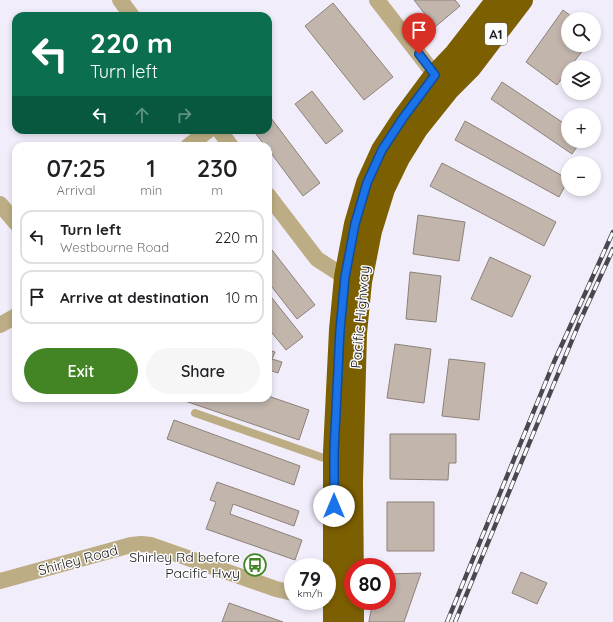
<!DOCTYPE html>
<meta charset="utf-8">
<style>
:root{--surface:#fff;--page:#f6f6f6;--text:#202124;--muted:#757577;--line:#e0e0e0;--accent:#438425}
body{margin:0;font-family:Quicksand,sans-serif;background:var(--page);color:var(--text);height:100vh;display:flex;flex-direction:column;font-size:15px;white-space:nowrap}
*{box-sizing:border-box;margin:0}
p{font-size:13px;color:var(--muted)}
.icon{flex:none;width:22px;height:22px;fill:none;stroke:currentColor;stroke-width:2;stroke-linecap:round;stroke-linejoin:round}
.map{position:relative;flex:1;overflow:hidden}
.details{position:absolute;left:12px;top:142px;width:260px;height:260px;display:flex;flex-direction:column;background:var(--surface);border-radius:12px;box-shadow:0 2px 6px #0003}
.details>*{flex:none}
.guide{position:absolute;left:12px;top:12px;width:260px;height:122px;border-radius:12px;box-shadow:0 2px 6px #0003;background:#0b6e4f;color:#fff;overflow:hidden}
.buttons{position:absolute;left:561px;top:12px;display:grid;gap:8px}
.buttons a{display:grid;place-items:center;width:40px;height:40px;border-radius:50%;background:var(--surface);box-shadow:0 2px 6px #0003;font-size:20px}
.speed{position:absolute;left:284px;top:558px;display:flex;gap:8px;font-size:20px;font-weight:700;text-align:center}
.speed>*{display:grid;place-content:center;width:52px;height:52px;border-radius:50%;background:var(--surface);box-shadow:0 2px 6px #0003;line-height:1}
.speed small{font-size:10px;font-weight:400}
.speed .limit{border:6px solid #d22;background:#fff;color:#111}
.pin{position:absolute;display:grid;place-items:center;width:34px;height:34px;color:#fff;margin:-41px -17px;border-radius:50% 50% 50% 0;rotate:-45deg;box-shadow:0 0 4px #0007}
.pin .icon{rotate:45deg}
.me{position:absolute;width:44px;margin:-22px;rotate:0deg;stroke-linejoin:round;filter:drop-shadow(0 0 3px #0008)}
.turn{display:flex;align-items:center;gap:14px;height:84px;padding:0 12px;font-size:18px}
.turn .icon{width:52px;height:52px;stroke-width:2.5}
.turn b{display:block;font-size:28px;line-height:34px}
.lanes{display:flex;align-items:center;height:38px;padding:0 12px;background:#0003;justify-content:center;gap:20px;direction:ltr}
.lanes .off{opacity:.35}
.eta{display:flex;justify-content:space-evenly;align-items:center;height:68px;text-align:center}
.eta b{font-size:24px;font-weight:600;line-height:28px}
.cta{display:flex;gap:8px;margin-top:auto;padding:8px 12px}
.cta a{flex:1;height:46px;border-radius:24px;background:var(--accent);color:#fff;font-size:16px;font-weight:600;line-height:46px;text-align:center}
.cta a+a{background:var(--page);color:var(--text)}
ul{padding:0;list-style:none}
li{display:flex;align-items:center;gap:12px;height:54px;margin:0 8px 6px;padding:0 4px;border:2px solid var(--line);border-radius:12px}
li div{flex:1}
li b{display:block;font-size:15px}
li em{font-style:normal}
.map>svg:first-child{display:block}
.building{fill:#c1b5ac;stroke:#8d8279}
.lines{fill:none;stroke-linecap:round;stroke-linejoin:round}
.lane{stroke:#bdad84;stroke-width:8}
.street{stroke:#bdad84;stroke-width:16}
.highway{stroke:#7c5f00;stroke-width:22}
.rail-casing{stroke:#4a484e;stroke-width:4.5}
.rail{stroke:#fdfdfd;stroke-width:3;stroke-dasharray:9;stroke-linecap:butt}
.route-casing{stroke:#114b97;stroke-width:10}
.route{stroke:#1a73e8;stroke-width:7}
.labels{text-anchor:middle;stroke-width:3;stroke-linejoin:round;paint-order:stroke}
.shield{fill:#fdfdfd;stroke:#646266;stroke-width:1}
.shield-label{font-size:13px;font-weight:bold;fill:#222025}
.street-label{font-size:14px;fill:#222025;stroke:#fdfdfd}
.poi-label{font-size:14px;fill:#222025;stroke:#fdfdfd;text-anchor:end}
</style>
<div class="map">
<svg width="613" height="622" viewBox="0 0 613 622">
<rect width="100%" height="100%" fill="#f2edfb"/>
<path class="building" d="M414 0H455L460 6 435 27Z
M333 3 393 77 364 100 305 26Z
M563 10 575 19H568V45H587L570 67H568V70L557 85 526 62Z
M502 82 568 126V141H581L572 154 491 99Z
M312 91 343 131 326 144 295 104Z
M268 114 320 183 303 196 268 149V146H265L253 130H268Z
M465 121 568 179V180L559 197 455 140Z
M442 163 556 222 544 246 430 186Z
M418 215 465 222 459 261 413 254Z
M268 245 315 305 297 319 268 282Z
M490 257 531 276 512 317 471 299Z
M410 272 441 276 436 322 406 319Z
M268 293 303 337 286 350 268 328Z
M395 344 431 349 424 403 387 398Z
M268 350 275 352 272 359 282 362 278 373 269 370 268 373Z
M449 359 485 363 479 420 442 416Z
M268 396 309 410 299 440 185 401 186 398H268Z
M174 420 300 466 294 485 167 439Z
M390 434H456V463H449L448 480 390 479Z
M217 482 299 511 294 526 233 504 230 514 302 540 295 560 206 529 216 502 210 500Z
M387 502H434V551H387Z
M521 572 547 583 537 604 512 593Z
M421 573 404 622H369V621L373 601H387V574Z
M229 603 283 622H222Z"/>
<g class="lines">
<path class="lane" d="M195 413 321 457 333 460"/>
<path class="street" d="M120 0 132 16
M377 0 435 75
M219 130 231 146
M188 146 209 130
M268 195 317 259 345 277
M0 204 16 223
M0 325 16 316
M0 581 131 545 141 544 151 545 276 589 293 593"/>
<path class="highway" d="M353 587 352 482 356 333 361 282 371 231 384 189 399 158 417 129 449 89 470 68 522 0
M353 601V622
M334 622V452L340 330 345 277 355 224 367 183 382 150 403 118 435 75 455 54 497 0"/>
<g class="rail-casing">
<path id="rail" d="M447 622 554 362 613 232
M455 622 580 321 613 249"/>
</g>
<use href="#rail" class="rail"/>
</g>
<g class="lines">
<g class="route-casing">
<path id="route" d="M334 506V452L340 330 345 277 355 224 367 183 382 150 403 118 435 75 419 54"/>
</g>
<use href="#route" class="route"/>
</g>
<defs>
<g id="bus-ring" transform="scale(1.15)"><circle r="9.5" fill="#fdfdfd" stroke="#438425" stroke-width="1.5"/><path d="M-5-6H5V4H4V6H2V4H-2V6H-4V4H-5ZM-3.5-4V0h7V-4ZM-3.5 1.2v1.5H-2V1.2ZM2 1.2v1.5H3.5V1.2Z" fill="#438425"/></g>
</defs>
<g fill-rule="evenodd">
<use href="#bus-ring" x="255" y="565"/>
</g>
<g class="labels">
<rect class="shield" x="485" y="23" width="22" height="22" rx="3"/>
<g class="shield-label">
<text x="496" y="39">A1</text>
</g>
<g class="street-label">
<text transform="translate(360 317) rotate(-85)" y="5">Pacific Highway</text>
<text transform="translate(78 560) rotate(-15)" y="5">Shirley Road</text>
</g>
<g class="poi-label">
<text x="240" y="562">Shirley Rd before<tspan x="240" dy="16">Pacific Hwy</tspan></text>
</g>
</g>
</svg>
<div class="buttons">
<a><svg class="icon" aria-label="search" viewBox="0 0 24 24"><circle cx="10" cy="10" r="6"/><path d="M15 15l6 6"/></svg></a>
<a><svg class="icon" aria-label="layers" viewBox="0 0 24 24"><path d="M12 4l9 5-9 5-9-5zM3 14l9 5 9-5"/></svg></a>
<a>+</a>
<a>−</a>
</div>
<div class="speed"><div>79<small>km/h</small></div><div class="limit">80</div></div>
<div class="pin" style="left:419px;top:54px;background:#d93025"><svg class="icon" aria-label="arrive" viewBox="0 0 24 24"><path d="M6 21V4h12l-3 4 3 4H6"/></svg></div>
<svg class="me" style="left:334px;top:506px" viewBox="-20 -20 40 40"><circle r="19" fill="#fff"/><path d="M0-13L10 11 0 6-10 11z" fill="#1a73e8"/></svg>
<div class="guide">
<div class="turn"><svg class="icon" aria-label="left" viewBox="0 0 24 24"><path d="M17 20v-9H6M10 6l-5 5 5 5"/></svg><div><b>220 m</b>Turn left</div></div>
<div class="lanes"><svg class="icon" aria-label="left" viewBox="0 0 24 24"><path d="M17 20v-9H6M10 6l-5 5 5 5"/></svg><svg class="icon off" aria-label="ahead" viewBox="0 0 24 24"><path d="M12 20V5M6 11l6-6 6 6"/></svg><svg class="icon off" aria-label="right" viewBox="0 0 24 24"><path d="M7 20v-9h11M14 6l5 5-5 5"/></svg></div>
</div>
<section class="details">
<div class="eta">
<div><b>07:25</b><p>Arrival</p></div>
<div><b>1</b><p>min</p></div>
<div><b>230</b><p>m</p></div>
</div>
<ul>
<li><svg class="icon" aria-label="left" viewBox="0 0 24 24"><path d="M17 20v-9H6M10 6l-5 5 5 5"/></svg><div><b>Turn left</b><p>Westbourne Road</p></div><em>220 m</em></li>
<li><svg class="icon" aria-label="arrive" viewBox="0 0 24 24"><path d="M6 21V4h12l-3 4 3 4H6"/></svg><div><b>Arrive at destination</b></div><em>10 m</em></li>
</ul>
<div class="cta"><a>Exit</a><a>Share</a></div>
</section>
</div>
